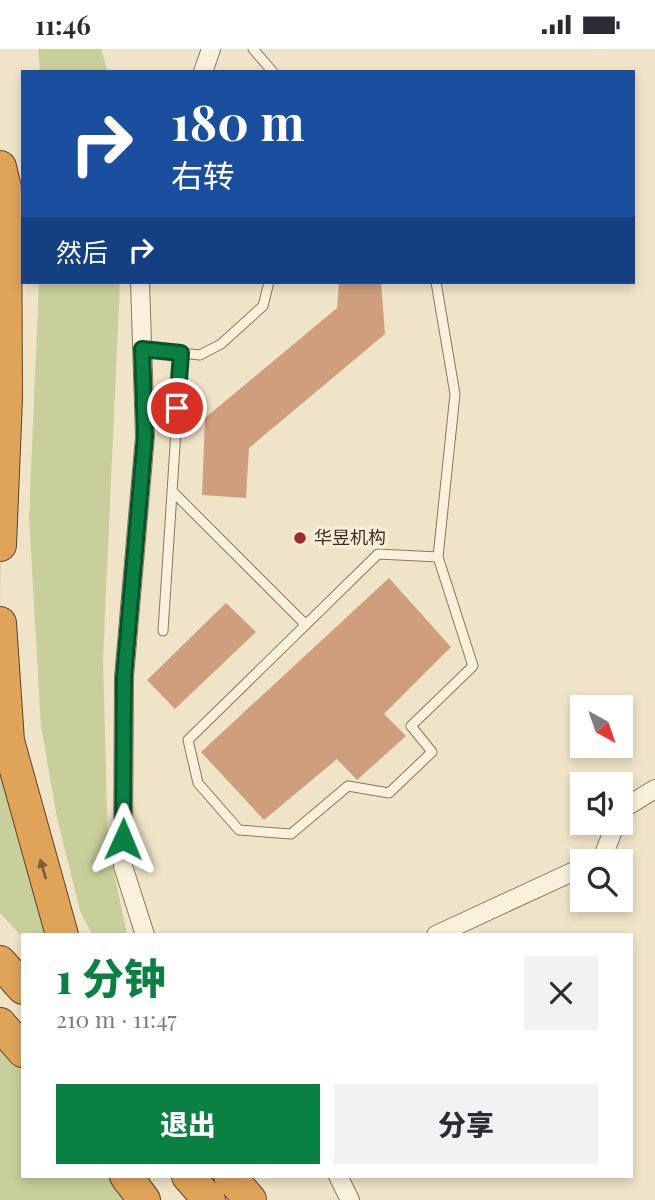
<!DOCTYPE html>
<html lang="zh">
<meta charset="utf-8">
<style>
:root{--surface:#fff;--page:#f2f2f3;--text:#2b2b33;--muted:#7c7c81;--accent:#0b8043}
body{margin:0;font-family:"Playfair Display","Noto Sans SC",serif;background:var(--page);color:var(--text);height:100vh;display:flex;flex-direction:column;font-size:26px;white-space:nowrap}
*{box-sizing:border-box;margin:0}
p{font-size:23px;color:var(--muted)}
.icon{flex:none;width:38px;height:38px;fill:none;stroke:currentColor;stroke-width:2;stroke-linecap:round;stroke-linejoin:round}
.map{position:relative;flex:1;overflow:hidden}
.panel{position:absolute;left:21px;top:884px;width:612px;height:245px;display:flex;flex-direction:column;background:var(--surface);border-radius:0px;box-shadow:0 4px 10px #0003}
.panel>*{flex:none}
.guide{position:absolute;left:21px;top:21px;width:614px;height:214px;border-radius:0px;box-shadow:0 4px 10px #0003;background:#1a4fa0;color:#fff;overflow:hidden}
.needle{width:46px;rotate:140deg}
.controls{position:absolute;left:570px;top:646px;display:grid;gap:14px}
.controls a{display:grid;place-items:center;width:63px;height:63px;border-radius:0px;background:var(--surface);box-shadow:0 4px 10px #0003;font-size:35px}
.pin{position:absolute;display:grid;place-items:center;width:60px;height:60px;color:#fff;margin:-30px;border:4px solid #fff;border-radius:50%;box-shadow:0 2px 7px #0007}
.me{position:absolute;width:77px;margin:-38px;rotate:1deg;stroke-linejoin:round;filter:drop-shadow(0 0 5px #0008)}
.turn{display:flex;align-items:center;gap:24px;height:147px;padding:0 35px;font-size:32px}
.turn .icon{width:91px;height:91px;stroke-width:2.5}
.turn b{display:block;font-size:49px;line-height:60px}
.then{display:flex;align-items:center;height:66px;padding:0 35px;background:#0003;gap:14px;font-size:26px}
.round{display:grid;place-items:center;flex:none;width:74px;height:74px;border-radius:0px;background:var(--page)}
.headline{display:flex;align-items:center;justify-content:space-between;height:119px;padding:0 35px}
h1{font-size:42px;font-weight:800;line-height:52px;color:var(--accent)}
.button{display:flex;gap:14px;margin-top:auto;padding:14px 35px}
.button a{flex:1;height:80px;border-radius:0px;background:var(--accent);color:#fff;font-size:28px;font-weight:800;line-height:80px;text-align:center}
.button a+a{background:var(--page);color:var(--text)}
.status{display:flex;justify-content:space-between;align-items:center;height:49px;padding:0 35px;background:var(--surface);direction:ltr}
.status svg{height:19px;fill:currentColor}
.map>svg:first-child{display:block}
.green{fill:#c9cf9b}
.building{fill:#cf9f7d}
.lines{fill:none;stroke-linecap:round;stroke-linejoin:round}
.service-casing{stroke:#8d765c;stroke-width:11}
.minor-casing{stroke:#8d765c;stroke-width:20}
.motorway-casing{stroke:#5b4430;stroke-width:34}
.service{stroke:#faf1dc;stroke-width:9}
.minor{stroke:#faf1dc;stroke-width:18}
.motorway{stroke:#e0a458;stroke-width:32}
.oneway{fill:#7e5d36}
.route-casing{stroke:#07532c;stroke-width:18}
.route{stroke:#0b8043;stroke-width:12}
.poi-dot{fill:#9e2a2b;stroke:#f7eed8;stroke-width:2.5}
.labels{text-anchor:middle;stroke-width:7;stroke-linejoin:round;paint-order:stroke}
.poi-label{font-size:18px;fill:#3d2e20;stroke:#f7eed8;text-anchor:start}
</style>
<div class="status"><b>11:46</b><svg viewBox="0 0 49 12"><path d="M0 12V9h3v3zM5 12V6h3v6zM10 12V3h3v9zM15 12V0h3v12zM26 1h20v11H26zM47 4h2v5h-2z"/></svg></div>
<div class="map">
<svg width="655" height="1151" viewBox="0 0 655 1151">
<rect width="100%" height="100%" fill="#f0e4c8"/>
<path class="green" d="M38 0H101L108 23H40Z
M39 233H120L103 611 108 796 127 885H92L80 862 57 769 41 677 29 469Z
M1 463 0 577 58 885 23 886V889L0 864V466Z
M0 991 23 1020V1127H109L128 1151H0Z"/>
<path class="building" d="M339 233H381L385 285 249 399 246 449 202 446 205 369 337 259Z
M389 529 451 598 384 665 406 687 357 731 337 710 264 771 201 703Z
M226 554 256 583 175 660 147 631Z"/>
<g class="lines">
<g class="service-casing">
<path id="service" d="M253 0 273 23
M436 233 455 345 438 508 473 617 411 677 432 703 389 744 348 737 291 785 239 781 198 734 188 691 378 505 438 508
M142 300 200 306 221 295 263 257 269 233
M172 442 306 576
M163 582 181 304"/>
</g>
<g class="minor-casing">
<path id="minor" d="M203 23 211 0
M140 233 145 387 124 628 123 817 145 886
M621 761 655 740
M597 812 602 810 616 774
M436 886 583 818
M338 1127 350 1151"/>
</g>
<g class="motorway-casing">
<path id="motorway" d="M0 118 5 139 6 347 0 370
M0 496 6 350
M0 574 8 692 62 886
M0 913 23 939
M0 975 23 1002
M126 1127 144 1151
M188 1127 209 1151
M230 1127 250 1151"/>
</g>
<use href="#service" class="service"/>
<use href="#minor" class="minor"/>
<use href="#motorway" class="motorway"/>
</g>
<defs><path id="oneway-solid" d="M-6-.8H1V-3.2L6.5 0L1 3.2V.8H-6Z" transform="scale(1.75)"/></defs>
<use class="oneway" href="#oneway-solid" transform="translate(43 820) rotate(-106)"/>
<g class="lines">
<g class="route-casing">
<path id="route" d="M123 790 124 628 145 387 142 300 181 304 177 359"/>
</g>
<use href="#route" class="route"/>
</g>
<circle class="poi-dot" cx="300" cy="489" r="7"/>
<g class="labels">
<g class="poi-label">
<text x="314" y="495">华昱机构</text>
</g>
</g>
</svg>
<div class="controls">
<a><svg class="needle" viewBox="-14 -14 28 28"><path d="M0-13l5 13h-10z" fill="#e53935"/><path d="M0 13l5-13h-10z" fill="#7c7c81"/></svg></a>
<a><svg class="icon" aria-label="sound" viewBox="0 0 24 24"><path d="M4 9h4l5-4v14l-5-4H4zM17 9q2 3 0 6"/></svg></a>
<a><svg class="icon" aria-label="search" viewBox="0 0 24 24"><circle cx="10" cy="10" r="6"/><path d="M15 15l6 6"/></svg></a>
</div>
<div class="pin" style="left:177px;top:359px;background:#d93025"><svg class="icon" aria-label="arrive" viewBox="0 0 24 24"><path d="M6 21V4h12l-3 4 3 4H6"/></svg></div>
<svg class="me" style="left:123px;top:790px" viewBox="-20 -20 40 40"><path d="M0-17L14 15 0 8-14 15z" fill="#0b8043" stroke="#fff" stroke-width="4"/></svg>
<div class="guide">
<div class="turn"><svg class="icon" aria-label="right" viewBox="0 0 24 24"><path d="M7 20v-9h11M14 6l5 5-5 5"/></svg><div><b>180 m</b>右转</div></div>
<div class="then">然后<svg class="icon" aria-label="right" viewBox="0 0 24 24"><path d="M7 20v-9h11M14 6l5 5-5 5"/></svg></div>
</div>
<section class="panel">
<div class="headline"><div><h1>1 分钟</h1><p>210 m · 11:47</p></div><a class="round"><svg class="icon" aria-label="close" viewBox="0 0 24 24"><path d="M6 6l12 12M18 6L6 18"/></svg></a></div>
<div class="button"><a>退出</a><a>分享</a></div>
</section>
</div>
